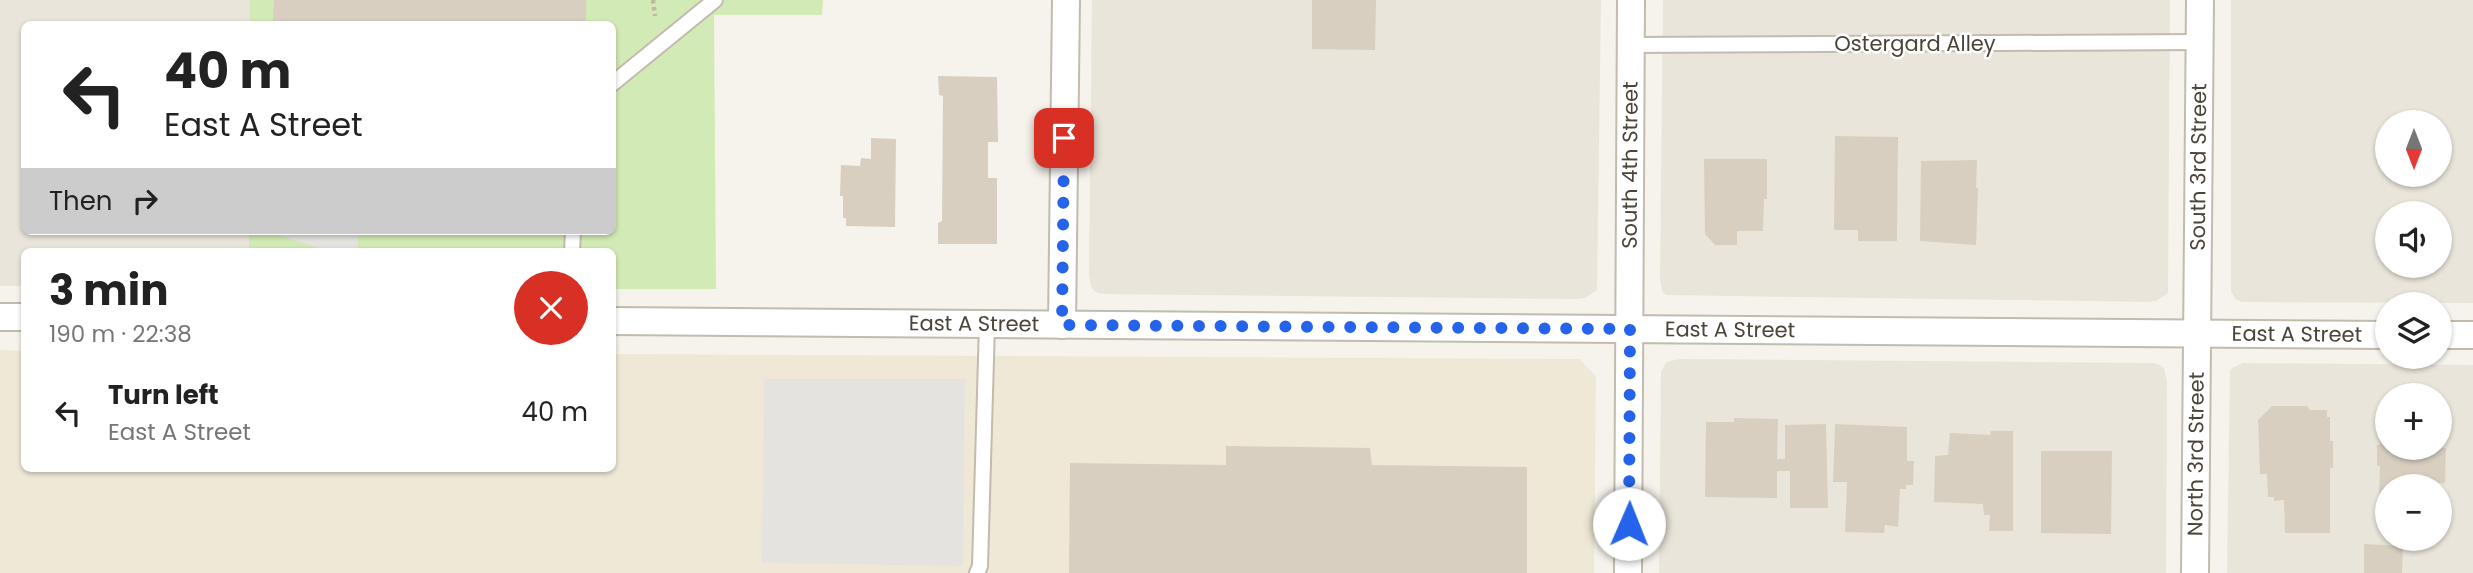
<!DOCTYPE html>
<meta charset="utf-8">
<style>
:root{--surface:#fff;--page:#f2f2f2;--text:#222;--muted:#767676}
body{margin:0;font-family:Poppins,sans-serif;background:var(--page);color:var(--text);height:100vh;display:flex;flex-direction:column;font-size:26px;white-space:nowrap}
*{box-sizing:border-box;margin:0}
p{font-size:23px;color:var(--muted)}
.icon{flex:none;width:38px;height:38px;fill:none;stroke:currentColor;stroke-width:2;stroke-linecap:round;stroke-linejoin:round}
.map{position:relative;flex:1;overflow:hidden}
.panel{position:absolute;left:21px;top:248px;width:595px;height:224px;display:flex;flex-direction:column;background:var(--surface);border-radius:10px;box-shadow:0 2px 5px #0004}
.panel>*{flex:none}
.top-card{position:absolute;left:21px;top:21px;width:595px;height:214px;border-radius:10px;box-shadow:0 2px 5px #0004;background:#fff;color:var(--text);overflow:hidden}
.needle{width:46px;rotate:180deg}
.tools{position:absolute;left:2375px;top:110px;display:grid;gap:14px}
.tools a{display:grid;place-items:center;width:77px;height:77px;border-radius:50%;background:var(--surface);box-shadow:0 2px 5px #0004;font-size:35px}
.pin{position:absolute;display:grid;place-items:center;width:60px;height:60px;color:#fff;margin:-30px;border-radius:14px;box-shadow:0 4px 10px #0006}
.me{position:absolute;width:77px;margin:-38px;rotate:1deg;stroke-linejoin:round;filter:drop-shadow(0 0 5px #0008)}
.turn{display:flex;align-items:center;gap:24px;height:147px;padding:0 28px;font-size:32px}
.turn .icon{width:91px;height:91px;stroke-width:2.5}
.turn b{display:block;font-size:49px;line-height:60px}
.then{display:flex;align-items:center;height:66px;padding:0 28px;background:#0003;gap:14px;font-size:26px}
.round{display:grid;place-items:center;flex:none;width:74px;height:74px;border-radius:37px;background:var(--page)}
.overview{display:flex;align-items:center;justify-content:space-between;height:119px;padding:0 28px}
h1{font-size:42px;font-weight:700;line-height:52px}
ul{padding:0;list-style:none}
li{display:flex;align-items:center;gap:21px;height:91px;padding:0 28px}
li div{flex:1}
li b{display:block;font-size:26px}
li em{font-style:normal}
.map>svg:first-child{display:block}
.residential{fill:#eae5da;fill-rule:evenodd}
.education{fill:#efe8d6}
.green{fill:#d2eab5}
.parking{fill:#e5e3e0}
.building{fill:#d8cfc1}
.lines{fill:none;stroke-linecap:round;stroke-linejoin:round}
.service-casing{stroke:#c2bbae;stroke-width:18}
.minor-casing{stroke:#c2bbae;stroke-width:30}
.path{stroke:#c4b79f;stroke-width:4.5;stroke-dasharray:3.5 3.5;stroke-linecap:butt}
.service{stroke:#fff;stroke-width:14}
.minor{stroke:#fff;stroke-width:26}
.route{stroke:#2563eb;stroke-width:12;stroke-dasharray:0 21.6}
.labels{text-anchor:middle;stroke-width:5;stroke-linejoin:round;paint-order:stroke}
.street-label{font-size:21px;fill:#4b4439;stroke:#fff}
</style>
<div class="map">
<svg width="2473" height="573" viewBox="0 0 2473 573">
<rect width="100%" height="100%" fill="#f6f3ec"/>
<path class="residential" d="M0 0H250V24H24V231H249V252H24V286H0Z
M1092 0H1601L1597 290 1585 298 1576 299 1101 294 1096 292 1092 289 1089 276Z
M1663 0H2170L2168 293 2156 301 2147 302 1666 295 1662 291 1660 278Z
M2231 0H2473V303L2242 302 2235 299 2231 291ZM2387 122H2440V175H2387ZM2387 214H2440V266H2387Z
M1680 359 2154 363 2160 365 2164 368 2167 382 2166 573H1659L1661 372 1666 362Z
M2243 363 2473 365V573H2227L2230 371 2232 368ZM2387 396H2440V448H2387ZM2387 486H2440V539H2387Z"/>
<path class="education" d="M0 350 24 351V469H612L613 354 1580 359 1596 377 1594 573H0Z"/>
<path class="green" d="M250 0H823L822 15H714L716 289H613L612 252H249V231H612V24H250Z"/>
<path class="parking" d="M358 231V251L337 252H330L269 232H262Z
M764 379H965L963 566 762 563Z"/>
<path class="building" d="M274 0H586V24H273Z
M1312 0H1376L1375 50 1312 49Z
M938 76 997 77 998 142H988V178H997V244H938V223L942 221 943 96 939 95Z
M1835 136 1898 137 1897 241H1858V230H1834Z
M871 138 896 139 895 227 846 226V218H843V196H840L841 165 860 166 861 158 871 159Z
M1704 159H1767V199H1764L1763 231H1737V245H1715L1705 234Z
M1977 160 1976 188H1978L1976 245 1920 241 1921 161Z
M2272 406H2307L2310 410H2327V417H2330V441H2333V468H2330V533H2285L2284 500 2274 501V497H2268L2267 474H2260L2258 420Z
M2380 410H2387V448H2446L2445 483H2433V486H2387V495L2379 494 2380 466H2377V445H2380Z
M1734 418 1778 419 1777 459H1785V425L1826 424 1828 508H1790V471H1777V498L1705 497 1706 422H1734Z
M1835 424 1907 427V461H1914L1913 485H1906V489H1900L1898 527 1885 525 1884 533 1845 532 1847 482H1833Z
M1991 431H2013V531H1989L1990 515H1984L1983 504 1934 502 1935 456 1948 455 1950 433 1990 435Z
M1226 446 1370 448 1372 465 1527 467V573H1069L1070 463 1226 465Z
M2041 451H2112L2111 534 2041 533Z
M2364 544 2403 546 2402 573H2364Z"/>
<g class="lines">
<g class="service-casing">
<path id="service" d="M1631 45 2199 42
M612 84 715 0
M572 252 573 231
M977 573 980 566 987 324"/>
</g>
<g class="minor-casing">
<g id="minor">
<path d="M0 317H24"/>
<path id="s1" d="M612 321 2387 335"/>
<path d="M1062 325 1066 0"/>
<path d="M2440 335H2473"/>
<path id="s2" d="M1628 573 1631 0"/>
<path id="s3" d="M2195 573 2200 0"/>
</g>
</g>
<path class="path" d="M653 0 655 16"/>
<use href="#service" class="service"/>
<use href="#minor" class="minor"/>
</g>
<g class="lines">
<path class="route" d="M1064 138 1062 325 1630 329 1629 524"/>
</g>
<g class="labels">
<g class="street-label">
<text x="1915" y="51">Ostergard Alley</text>
<text dy="7" stroke="none"><textPath href="#s2" startOffset="408">South 4th Street</textPath></text>
<text dy="7" stroke="none"><textPath href="#s3" startOffset="406">South 3rd Street</textPath></text>
<text dy="7" stroke="none"><textPath href="#s1" startOffset="362">East A Street</textPath></text>
<text dy="7" stroke="none"><textPath href="#s1" startOffset="1118">East A Street</textPath></text>
<text dy="7" stroke="none"><textPath href="#s1" startOffset="1685">East A Street</textPath></text>
<text dy="7" stroke="none"><textPath href="#s3" startOffset="119">North 3rd Street</textPath></text>
</g>
</g>
</svg>
<div class="tools">
<a><svg class="needle" viewBox="-14 -14 28 28"><path d="M0-13l5 13h-10z" fill="#e53935"/><path d="M0 13l5-13h-10z" fill="#767676"/></svg></a>
<a><svg class="icon" aria-label="sound" viewBox="0 0 24 24"><path d="M4 9h4l5-4v14l-5-4H4zM17 9q2 3 0 6"/></svg></a>
<a><svg class="icon" aria-label="layers" viewBox="0 0 24 24"><path d="M12 4l9 5-9 5-9-5zM3 14l9 5 9-5"/></svg></a>
<a>+</a>
<a>−</a>
</div>
<div class="pin" style="left:1064px;top:138px;background:#d93025"><svg class="icon" aria-label="arrive" viewBox="0 0 24 24"><path d="M6 21V4h12l-3 4 3 4H6"/></svg></div>
<svg class="me" style="left:1629px;top:524px" viewBox="-20 -20 40 40"><circle r="19" fill="#fff"/><path d="M0-13L10 11 0 6-10 11z" fill="#2563eb"/></svg>
<div class="top-card">
<div class="turn"><svg class="icon" aria-label="left" viewBox="0 0 24 24"><path d="M17 20v-9H6M10 6l-5 5 5 5"/></svg><div><b>40 m</b>East A Street</div></div>
<div class="then">Then<svg class="icon" aria-label="right" viewBox="0 0 24 24"><path d="M7 20v-9h11M14 6l5 5-5 5"/></svg></div>
</div>
<section class="panel">
<div class="overview"><div><h1>3 min</h1><p>190 m · 22:38</p></div><a class="round" style="background:#d93025;color:#fff"><svg class="icon" aria-label="close" viewBox="0 0 24 24"><path d="M6 6l12 12M18 6L6 18"/></svg></a></div>
<ul>
<li><svg class="icon" aria-label="left" viewBox="0 0 24 24"><path d="M17 20v-9H6M10 6l-5 5 5 5"/></svg><div><b>Turn left</b><p>East A Street</p></div><em>40 m</em></li>
</ul>
</section>
</div>
